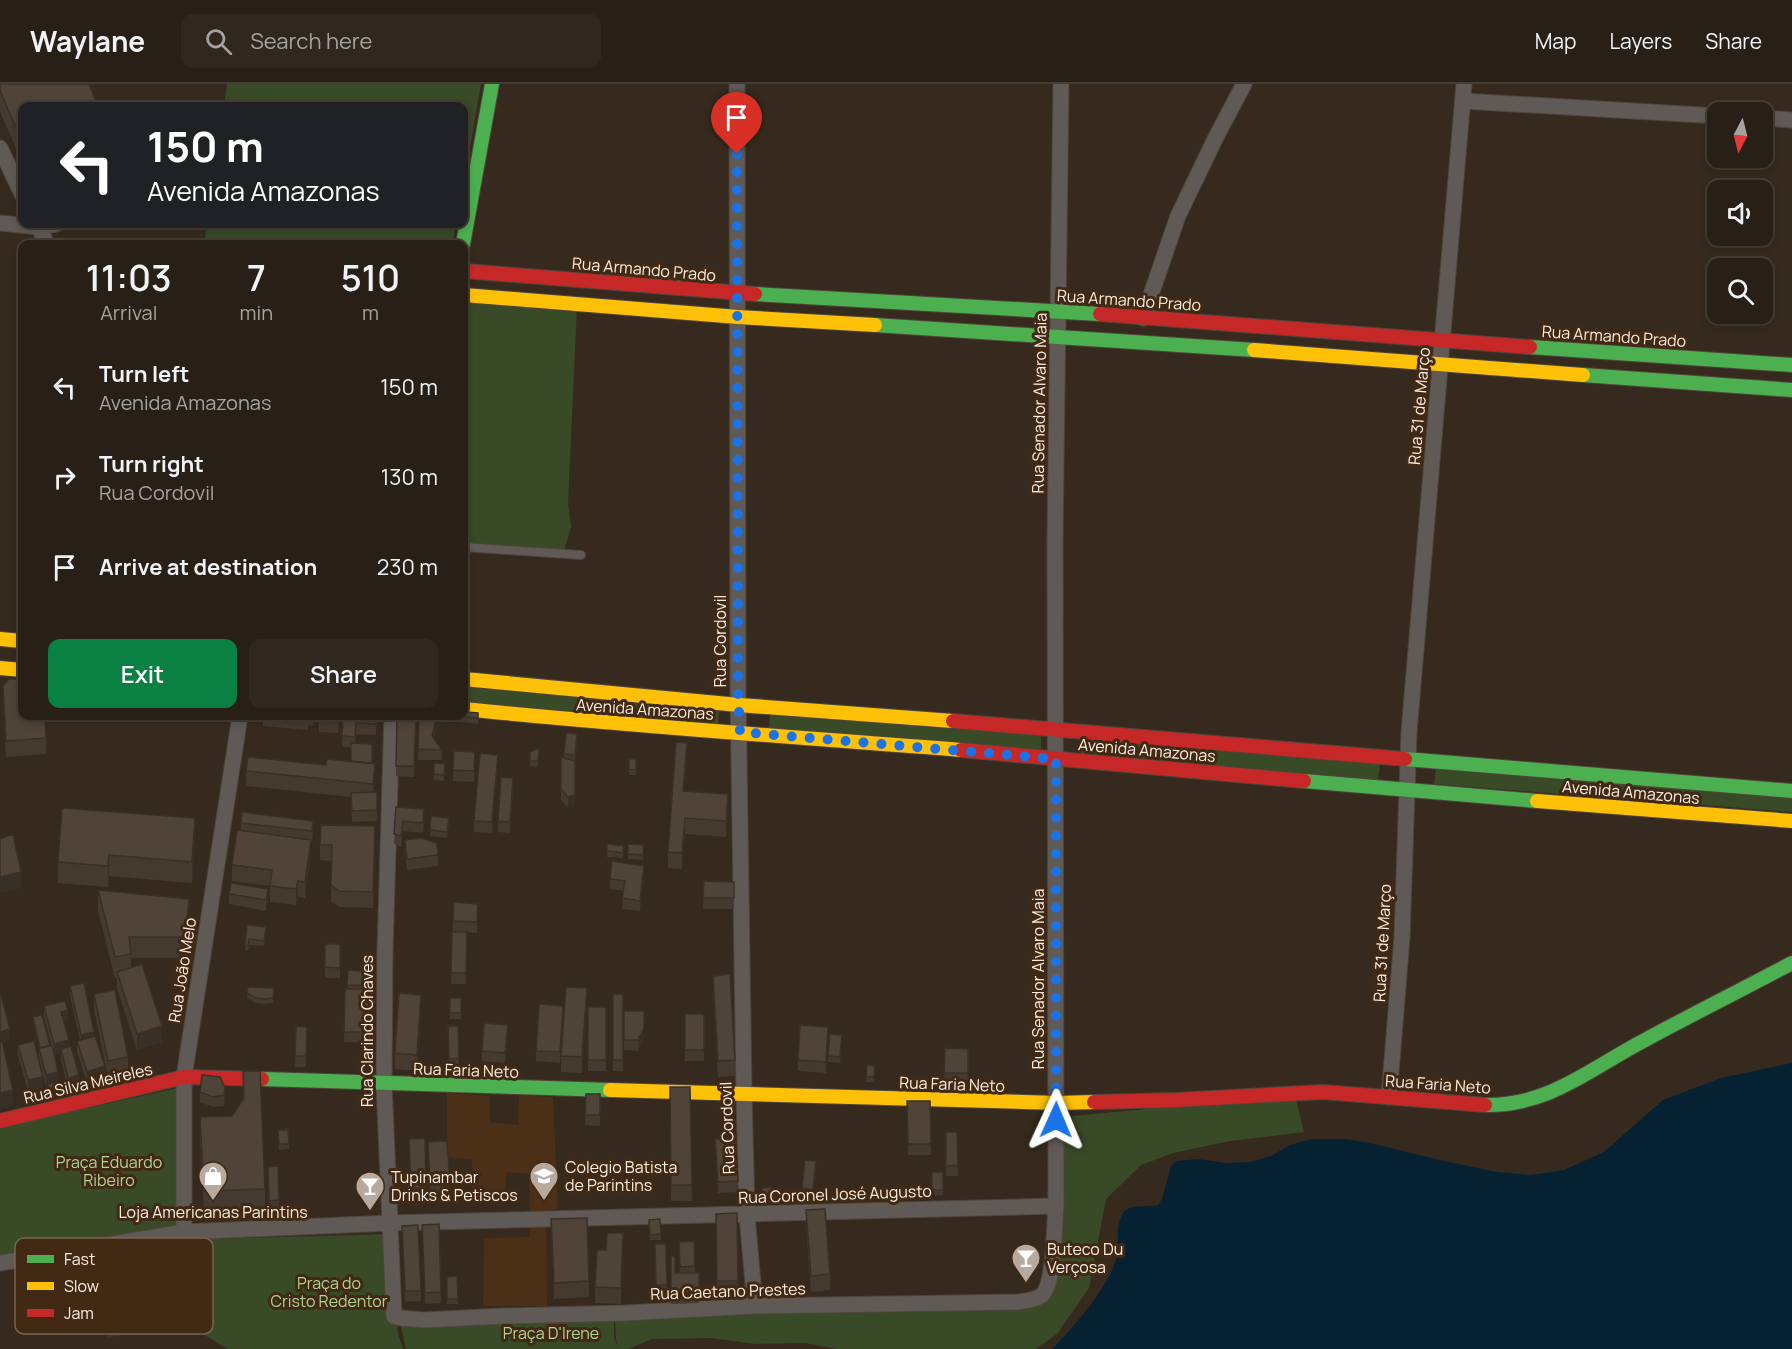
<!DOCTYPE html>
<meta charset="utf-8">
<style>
:root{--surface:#282016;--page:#30281f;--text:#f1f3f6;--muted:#a5a3a1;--line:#443e35;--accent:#0b8043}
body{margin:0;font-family:Manrope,sans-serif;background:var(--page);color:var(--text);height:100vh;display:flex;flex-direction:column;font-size:22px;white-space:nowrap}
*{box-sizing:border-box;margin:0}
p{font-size:20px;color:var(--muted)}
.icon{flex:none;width:33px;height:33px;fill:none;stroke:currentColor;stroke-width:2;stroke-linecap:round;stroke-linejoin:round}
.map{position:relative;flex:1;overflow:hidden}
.drawer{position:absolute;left:18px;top:156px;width:450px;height:480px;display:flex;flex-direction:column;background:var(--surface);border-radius:12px;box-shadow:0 3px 9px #0003,0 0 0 2px var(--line)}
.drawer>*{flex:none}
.guide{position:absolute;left:18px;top:18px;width:450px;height:126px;border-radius:12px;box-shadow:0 3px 9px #0003,0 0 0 2px var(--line);background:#202124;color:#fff;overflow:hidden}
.needle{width:39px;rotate:187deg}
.buttons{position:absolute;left:1707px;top:18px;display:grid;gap:12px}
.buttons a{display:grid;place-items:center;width:66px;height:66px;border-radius:12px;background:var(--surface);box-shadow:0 3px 9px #0003,0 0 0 2px var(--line);font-size:30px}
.pin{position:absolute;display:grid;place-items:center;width:51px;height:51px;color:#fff;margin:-62px -26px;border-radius:50% 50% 50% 0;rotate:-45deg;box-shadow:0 0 6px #0007}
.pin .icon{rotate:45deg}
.me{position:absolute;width:66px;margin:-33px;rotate:1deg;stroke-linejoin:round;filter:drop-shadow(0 0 4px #0008)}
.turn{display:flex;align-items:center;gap:21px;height:126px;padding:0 30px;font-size:27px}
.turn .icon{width:78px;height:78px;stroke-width:2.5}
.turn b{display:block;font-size:42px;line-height:51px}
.eta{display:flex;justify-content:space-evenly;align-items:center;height:102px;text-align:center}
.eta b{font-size:36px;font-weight:600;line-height:42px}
.primary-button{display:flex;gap:12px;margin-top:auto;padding:12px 30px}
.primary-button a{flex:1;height:69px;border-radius:12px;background:var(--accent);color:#fff;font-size:24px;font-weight:600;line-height:69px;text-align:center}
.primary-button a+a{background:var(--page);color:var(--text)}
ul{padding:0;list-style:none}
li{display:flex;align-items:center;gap:18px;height:90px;padding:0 30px}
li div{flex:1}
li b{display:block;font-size:22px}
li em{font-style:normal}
header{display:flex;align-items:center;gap:36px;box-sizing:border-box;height:84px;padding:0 30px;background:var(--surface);border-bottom:2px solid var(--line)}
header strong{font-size:28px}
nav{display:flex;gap:33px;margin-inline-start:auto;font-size:21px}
.search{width:420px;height:54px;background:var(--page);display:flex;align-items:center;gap:15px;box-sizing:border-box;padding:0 21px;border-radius:12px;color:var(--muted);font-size:22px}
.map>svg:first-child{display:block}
.built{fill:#4b2f16}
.green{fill:#394a27}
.water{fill:#052132}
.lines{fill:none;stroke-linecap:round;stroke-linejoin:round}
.lane-casing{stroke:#50453c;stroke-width:10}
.street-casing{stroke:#50453c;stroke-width:17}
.fast-casing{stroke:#50453c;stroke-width:16}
.slow-casing{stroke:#50453c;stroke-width:16}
.jam-casing{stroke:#50453c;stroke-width:16}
.lane{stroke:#605a56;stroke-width:8}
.street{stroke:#605a56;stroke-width:15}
.fast{stroke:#4caf50;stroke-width:14}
.slow{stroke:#ffc107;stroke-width:14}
.jam{stroke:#c62828;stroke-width:14}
.wall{fill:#453a30}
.shaded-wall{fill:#383027}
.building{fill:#504438;stroke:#383027;stroke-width:1.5}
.route{stroke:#1a73e8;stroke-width:10;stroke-dasharray:0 18}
.labels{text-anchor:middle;stroke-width:6;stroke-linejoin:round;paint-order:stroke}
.street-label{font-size:16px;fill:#fdeee1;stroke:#412914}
.park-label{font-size:16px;fill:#add491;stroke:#412914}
.poi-label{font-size:16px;fill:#fdeee1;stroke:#412914;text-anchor:start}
.key{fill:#412914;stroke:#796452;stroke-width:1.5}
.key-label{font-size:16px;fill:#fdeee1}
</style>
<header>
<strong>Waylane</strong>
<div class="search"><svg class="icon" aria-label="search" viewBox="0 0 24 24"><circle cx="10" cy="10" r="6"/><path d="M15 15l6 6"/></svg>Search here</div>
<nav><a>Map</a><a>Layers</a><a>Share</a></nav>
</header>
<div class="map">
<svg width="1792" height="1265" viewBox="0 0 1792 1265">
<rect width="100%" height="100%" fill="#362a1e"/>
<path class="built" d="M447 1009 490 1012V1038L518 1041 519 1011 553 1013 558 1125 546 1126 547 1222H483L484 1154 530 1153 529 1090 507 1088 505 1109H472V1076L447 1073Z
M142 1163 160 1244 107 1254 85 1176Z"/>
<path class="green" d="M227 0H481L464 98V22H224Z
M207 140H456L452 160H204Z
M464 215 577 223 568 418 571 443 563 470 464 463Z
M464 603 719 626 718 640 464 618Z
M770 629 1041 651V667L769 644Z
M1079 654 1380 679 1378 696 1077 670Z
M1436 684 1792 714V728L1434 700Z
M177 1004V1144L0 1173V1044Z
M1295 1011 1304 1048 1230 1057 1173 1069 1141 1081 1106 1115 1089 1204 1057 1250 1036 1265H837L805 1259 755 1260 711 1254 652 1255 628 1265H406L400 1238 614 1233V1254L619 1264 616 1255 615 1234 662 1230 1026 1221 1046 1201 1062 1033Z
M388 1150 398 1250 403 1265H228L196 1246 185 1228 174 1184 176 1156Z"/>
<path class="water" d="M1792 979V1265H1052C1073 1244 1109 1203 1116 1175 1120 1162 1115 1141 1123 1129 1131 1119 1147 1124 1158 1121L1162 1115 1171 1082 1176 1077 1198 1075 1226 1079 1251 1078 1271 1072 1290 1061 1312 1055H1344L1370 1059 1444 1077 1497 1088 1531 1091 1564 1086 1604 1068 1663 1016 1721 994Z"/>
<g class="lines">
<g class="lane-casing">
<path id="lane" d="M464 463 581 471"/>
</g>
<g class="street-casing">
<path id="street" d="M737 0 738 607 744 1010 747 1131 755 1222
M1463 17 1718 32
M1762 34 1792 36
M0 64 22 110
M0 139 38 143 56 140
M37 140 47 160
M1143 234 1178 132 1215 55 1244 0
M392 632 385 866 384 1000 394 1232 401 1234 424 1236 503 1232 626 1229 755 1222 1018 1218C1025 1217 1035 1216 1041 1212 1055 1202 1054 1140 1056 1122L1055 455 1061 0
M1389 1013 1402 853 1409 648 1464 0
M184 1148V993L240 632
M0 1179 184 1148 390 1139 1056 1122"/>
</g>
<g class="fast-casing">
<path id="fast" d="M463 160 492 0
M755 210 1100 230
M875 241 1254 266
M1530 263 1792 281
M1583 291 1792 306
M1405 675 1792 707
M1304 697 1537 717
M262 995 610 1006
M1485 1021C1550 1022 1591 984 1645 956 1693 930 1743 905 1792 879"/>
</g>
<g class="slow-casing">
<path id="slow" d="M464 211 738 233 875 241
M1254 266 1583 291
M0 555 22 557
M0 584 22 586
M464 595 739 621 953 637
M464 625C629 642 795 653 961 666
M1537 717 1792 737
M610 1006 1057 1019 1094 1018"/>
</g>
<g class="jam-casing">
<path id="jam" d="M464 187 755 210
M1100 230 1530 263
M953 637 1405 675
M961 666 1304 697
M1094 1018 1176 1016 1323 1008 1485 1021
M0 1037 184 993 262 995"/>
</g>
<use href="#lane" class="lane"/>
<use href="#street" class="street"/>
<use href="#fast" class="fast"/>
<use href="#slow" class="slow"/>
<use href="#jam" class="jam"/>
</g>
<path class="wall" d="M0 0 96 22H22V78L0 28Z
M3 602 46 654V670L6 673 3 618Z
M478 629V640L452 637V632Z
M263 632H314L313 642 308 641V646L263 642Z
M319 632H339L338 649 319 648Z
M343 632H377L376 651 356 650 355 659 372 679 375 696 374 708 377 726V737L352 738 351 713 246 702V687L326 681 351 677V663H342Z
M397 632H416L414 693 396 692Z
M419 632H446L436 645 434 654 442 666V676H418Z
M577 656 575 676V722L568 724 561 716V673L564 674V670Z
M454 667 475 668 474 698 453 697Z
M530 668 539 670 538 683 530 682Z
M629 675H636V691H629Z
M687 675 684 707 728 726 726 753 685 750 682 785 668 784V768Z
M434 679 445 680 444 697 434 696Z
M498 681 492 749 474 748V737Z
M513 705 510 749 498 748V737Z
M396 723 424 736 423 749 403 747 401 763 394 760Z
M241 739 313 747 312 758H311V771L305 814 298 813 296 821 270 818V802L232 797V781L241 746Z
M449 739 447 754 430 752V746Z
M195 755 192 799 109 792 108 803 58 799V778Z
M405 756 438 771V782L407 786 405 766Z
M375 758 373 824 339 823 331 817V777L320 776V761Z
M607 760 624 762 623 774 607 773Z
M628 760 644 766 643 776 628 775Z
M644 793 640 827 622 825 623 807 610 805V795Z
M704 797 734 798V825H703Z
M98 806 189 836 185 874H131V883L162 958 137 966 117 904V894H115L98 827Z
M229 810 268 816 266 827 229 820Z
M478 831 477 849 453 847V837Z
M247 841 266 849 264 862 249 861 248 867 245 866Z
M452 848H467L466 900H451Z
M325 860H340V894H325Z
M348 886 373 888 372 913 369 912 368 959 344 958 345 905H347Z
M713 892 735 976V992L718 993 713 908Z
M70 902 94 952 105 993 87 999 77 968V957L80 956 70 912Z
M248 903 274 904 273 919 266 920 256 919 247 914Z
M94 910 128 973V989L108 993 94 926Z
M613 910H623V987H613Z
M450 914H461V935H450Z
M587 920 582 989 561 988V972Z
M44 922 68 937 64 938 79 1002 68 1005 61 976V969L54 971 44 933Z
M588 923H606V987H588Z
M421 927 417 987 395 985V969Z
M624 927H644V954L638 967 624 966Z
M685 930H704V977H685Z
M33 933 58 996 63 1009 52 1014 47 1006V1001L46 1002 39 975V964L33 938Z
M563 933 560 979 536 977V967Z
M448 942H458L459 985H449Z
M508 952 505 979 482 977V967Z
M828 953 826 989 798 987V976Z
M307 954 306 983H295V972Z
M842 957 840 979 828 978V972Z
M18 961 43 1003 28 1007 18 972Z
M945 964 968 965V999H944Z
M867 981 875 982 874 998H866Z
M243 987 265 1105V1126L204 1128 200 1054V1033L232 1032 243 1015Z
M670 1003H690L692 1117H671Z
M225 1004 224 1022 213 1023 200 1018V1008Z
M586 1010H600V1042L585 1041Z
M907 1017H930L931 1071H908Z
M278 1046 289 1060V1065L279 1066Z
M946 1048H957L958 1092H946Z
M425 1054 426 1114 411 1115 409 1066Z
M715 1055 738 1097V1108L718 1109Z
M428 1058 450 1098V1108L430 1110Z
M268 1083 279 1116V1126L269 1127Z
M816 1087 813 1116 802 1115V1104Z
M932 1088H943V1111H932Z
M772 1103V1115L762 1116V1104Z
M806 1126 830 1190V1206L811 1208 806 1142Z
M737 1129 738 1213H717L716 1130Z
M551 1135 589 1197V1213L554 1215Z
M649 1136 661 1150V1156H650Z
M439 1140 441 1219 425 1220 422 1141Z
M402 1142 421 1207V1217L405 1218Z
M694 1157 695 1189H699V1219L671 1220V1172L675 1189H680L679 1158Z
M655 1160H666L667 1212H656Z
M623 1165 621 1220 595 1219V1203Z
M457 1192 458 1220H447V1193Z"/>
<path class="shaded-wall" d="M96 18V22H81Z
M438 632H446L436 645 432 663V652L436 634Z
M687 659V675L683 723V707Z
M498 671V681L492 749V738Z
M575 677V722L568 724V713Z
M375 680V696L373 716V700Z
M513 694V705L510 749V738Z
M728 710V726L726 753V737Z
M195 734V755L192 799V778Z
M685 734V750L682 785V769Z
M311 756V771L305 814V798Z
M109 771V792L108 803V782Z
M644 782V793L640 827V817Z
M21 788V804L0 809V793Z
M298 797V813L296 821V805Z
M268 805V816L266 827V816Z
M189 815V836L185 874V853Z
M587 904V920L582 989V973Z
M421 911V927L417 987V971Z
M563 922V933L560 979V968Z
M68 926V937L61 938V928Z
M508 941V952L505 979V969Z
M162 942V958L137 966V950Z
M828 943V953L826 989V978Z
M644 944V954L638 967V956Z
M10 945V956L0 959V948Z
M94 948V959L81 962V951Z
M69 956V967L61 965V969L54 971V960Z
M105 982V993L87 999V988Z
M58 988V999L46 1002V991Z
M79 991V1002L68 1005V994Z
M43 993V1003L28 1007V996Z
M63 1004V1009L52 1014V1009Z
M13 1006V1022L0 1025V1009Z
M816 1077V1087L813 1116V1106Z"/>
<path class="building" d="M0 0H89L96 18 81 22H22V57L0 7Z
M9 595H22V632H45L46 654 6 657 3 602Z
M464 628 478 629V634L452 632H464Z
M268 632H308V635Z
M319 632H338V638L319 637Z
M343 632H376V640L356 639 355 653 342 652Z
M397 632H416L414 682H396Z
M419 632H438L436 634 432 652 442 666 418 665Z
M566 649 577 650 575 671 564 670Z
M676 658 687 659 683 707 728 710 726 737 685 734 682 769 668 768Z
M351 659 372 660V679L351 677Z
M539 664 538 677H530V668Z
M454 667 475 668 474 687 453 686Z
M480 669 498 671 492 738 474 737Z
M248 673 326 681 327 675 375 680 373 700 246 687Z
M561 673 575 677V711L568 713 561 705Z
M629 675H636V686H629Z
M434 679 445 680 444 691 434 690Z
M501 693 513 694 510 738 498 737Z
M377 708V726L352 727 351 709Z
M396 723 424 725 423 739 403 737 401 752 394 750Z
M62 724 195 734 192 778 109 771 108 782 58 778Z
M242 728 313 737 312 747 241 739Z
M431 732 449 734 447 748 430 746Z
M321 741 375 742 373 808 339 807 331 801 332 761H320Z
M237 746 311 756 305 798 298 797 296 805 270 802 272 786 232 781Z
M13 750 21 788 0 793V755Z
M421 754 437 759 438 771 407 775 405 756Z
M607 760 624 762 623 769 607 767Z
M628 760 644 761 643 771 628 770Z
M612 777 644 782 640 817 622 814 625 797 610 795Z
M704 797 734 798V814H703Z
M231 799 268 805 266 816 229 810Z
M98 806 189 815 185 853H129L131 870 115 873Z
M454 818 478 820 477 838 453 837Z
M247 841 266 843 264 857 249 855 248 862 245 861Z
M452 848H467L466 889H451Z
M325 860H340V884L325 883Z
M142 880 162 942 137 950 117 888Z
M348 886 373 888 372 902 347 901Z
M730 890 735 976 718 977 713 892Z
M84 899 94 948 81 951 70 902Z
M248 903 274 904 273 914 266 915 256 914 247 909Z
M566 903 587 904 582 973 561 972Z
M345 905H369L368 948H344Z
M115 906 128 973 108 977 94 910Z
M0 907 10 945 0 948Z
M399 909 421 911 417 971 395 969Z
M613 910H623V976H613Z
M450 914H461V929H450Z
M65 917 68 926 61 928 69 956 54 960 44 922Z
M539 920 563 922 560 968 536 967Z
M588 923H606V976H588Z
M624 927H644V944L638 956H624Z
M685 930H704V966H685Z
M42 931 50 962 40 964 33 933Z
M484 939 508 941 505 969 482 967Z
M800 941 828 943 826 978 798 976Z
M296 942 307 943 306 972H295Z
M448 942H458L459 974 449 975Z
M830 950 842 951 840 973 828 972Z
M95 952 105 982 87 988 77 957Z
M2 957 13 1006 0 1009V958Z
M34 957 43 993 28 996 18 961Z
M52 961 58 988 46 991 39 964Z
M71 962 79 991 68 994 61 965Z
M945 964 968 965V989H944Z
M867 981 875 982 874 993H866Z
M243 987H260L265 1105 204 1107 200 1033 232 1032 244 1014Z
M202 991 220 993 225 1004 224 1011 213 1013 200 1008Z
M58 996 63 1004 52 1009 47 1001Z
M670 1003H690L692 1101H671Z
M586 1010H600V1031H585Z
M907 1017H930L931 1060H908Z
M278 1046H288L289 1060H279Z
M946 1048H957L958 1081 946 1082Z
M425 1054 426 1104H411L409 1055Z
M735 1054 738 1097 718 1098 715 1055Z
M447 1057 450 1098 430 1099 428 1058Z
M805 1076 816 1077 813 1106 802 1104Z
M278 1082 279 1116 269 1117 268 1083Z
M932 1088H943V1106H932Z
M772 1103V1110L762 1111V1104Z
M825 1125 830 1190 811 1192 806 1126Z
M737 1129 738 1197H717L716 1130Z
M587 1134 589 1197 554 1199 551 1135Z
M660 1135 661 1150 650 1151 649 1136Z
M439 1140 441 1208 425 1209 422 1141Z
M418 1141 421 1207H405L402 1142Z
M607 1149H623L621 1204 595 1203 597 1166H606Z
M694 1157 695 1182 680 1183 679 1158Z
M655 1160H666L667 1201H656Z
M671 1172H675V1189H699V1209H671Z
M457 1192 458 1215H447V1193Z"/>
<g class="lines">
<path class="route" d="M737 70 738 607 740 648 1056 675V1036"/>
</g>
<defs>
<g id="shop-pin" transform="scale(1.5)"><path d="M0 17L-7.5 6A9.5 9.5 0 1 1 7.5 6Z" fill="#b7a99d" stroke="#412914"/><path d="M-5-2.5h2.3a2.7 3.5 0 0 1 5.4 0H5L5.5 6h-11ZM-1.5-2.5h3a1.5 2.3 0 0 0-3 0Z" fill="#fff"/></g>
<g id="school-pin" transform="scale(1.5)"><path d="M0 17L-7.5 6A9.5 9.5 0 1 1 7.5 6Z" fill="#b7a99d" stroke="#412914"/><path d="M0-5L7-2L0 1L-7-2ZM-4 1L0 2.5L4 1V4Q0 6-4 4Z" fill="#fff"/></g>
<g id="bar-pin" transform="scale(1.5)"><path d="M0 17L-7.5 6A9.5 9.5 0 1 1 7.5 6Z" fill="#b7a99d" stroke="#412914"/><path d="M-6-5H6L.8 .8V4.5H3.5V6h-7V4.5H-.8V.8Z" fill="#fff"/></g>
</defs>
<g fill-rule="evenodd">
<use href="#shop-pin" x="213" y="1092"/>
<use href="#school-pin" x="544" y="1092"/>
<use href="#bar-pin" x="370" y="1102"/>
<use href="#bar-pin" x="1026" y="1174"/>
</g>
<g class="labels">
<g class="street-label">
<text transform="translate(644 185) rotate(5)" y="6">Rua Armando Prado</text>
<text transform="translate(1129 216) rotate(4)" y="6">Rua Armando Prado</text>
<text transform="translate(1614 252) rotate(4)" y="6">Rua Armando Prado</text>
<text transform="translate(1039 319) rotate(-89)" y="6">Rua Senador Alvaro Maia</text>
<text transform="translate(1419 322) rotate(-85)" y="6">Rua 31 de Março</text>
<text transform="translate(720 557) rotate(-90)" y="6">Rua Cordovil</text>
<text transform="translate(645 625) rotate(4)" y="6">Avenida Amazonas</text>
<text transform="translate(1147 666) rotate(5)" y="6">Avenida Amazonas</text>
<text transform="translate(1631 708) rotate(5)" y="6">Avenida Amazonas</text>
<text transform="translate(1382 859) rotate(-87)" y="6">Rua 31 de Março</text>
<text transform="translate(182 886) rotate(-81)" y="6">Rua João Melo</text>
<text transform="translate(1038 895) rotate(-90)" y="6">Rua Senador Alvaro Maia</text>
<text transform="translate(367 947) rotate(-90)" y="6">Rua Clarindo Chaves</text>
<text transform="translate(466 986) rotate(2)" y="6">Rua Faria Neto</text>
<text transform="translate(88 999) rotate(-13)" y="6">Rua Silva Meireles</text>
<text transform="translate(952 1000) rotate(2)" y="6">Rua Faria Neto</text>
<text transform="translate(1438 1000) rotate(4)" y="6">Rua Faria Neto</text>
<text transform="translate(727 1044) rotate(-92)" y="6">Rua Cordovil</text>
<text transform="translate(835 1110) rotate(-2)" y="6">Rua Coronel José Augusto</text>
<text transform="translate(728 1207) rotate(-2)" y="6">Rua Caetano Prestes</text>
</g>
<g class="park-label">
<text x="109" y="1084">Praça Eduardo<tspan x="109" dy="18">Ribeiro</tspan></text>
<text x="329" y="1205">Praça do<tspan x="329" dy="18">Cristo Redentor</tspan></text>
<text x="551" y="1255">Praça D'Irene</text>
</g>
<g class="poi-label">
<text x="565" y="1089">Colegio Batista<tspan x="565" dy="18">de Parintins</tspan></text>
<text x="391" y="1099">Tupinambar<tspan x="391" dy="18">Drinks &amp; Petiscos</tspan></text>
<text x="213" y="1134" text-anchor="middle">Loja Americanas Parintins</text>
<text x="1047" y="1171">Buteco Du<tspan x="1047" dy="18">Verçosa</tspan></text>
</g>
</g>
<rect x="15" y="1154" width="198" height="96" rx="9" class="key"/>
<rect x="27" y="1171" width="27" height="8" fill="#4caf50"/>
<rect x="27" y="1198" width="27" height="8" fill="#ffc107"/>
<rect x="27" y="1225" width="27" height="8" fill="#c62828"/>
<g class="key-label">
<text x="64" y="1181">Fast</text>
<text x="64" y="1208">Slow</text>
<text x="64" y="1235">Jam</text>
</g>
</svg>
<div class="buttons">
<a><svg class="needle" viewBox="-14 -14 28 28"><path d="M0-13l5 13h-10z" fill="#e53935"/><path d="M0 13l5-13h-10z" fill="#a5a3a1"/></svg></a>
<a><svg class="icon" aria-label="sound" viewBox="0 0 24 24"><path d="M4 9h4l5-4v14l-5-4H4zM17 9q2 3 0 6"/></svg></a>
<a><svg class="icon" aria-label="search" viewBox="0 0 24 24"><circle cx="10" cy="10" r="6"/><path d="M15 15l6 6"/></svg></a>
</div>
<div class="pin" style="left:737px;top:70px;background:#d93025"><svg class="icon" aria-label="arrive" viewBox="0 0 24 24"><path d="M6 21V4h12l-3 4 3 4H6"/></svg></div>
<svg class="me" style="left:1056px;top:1036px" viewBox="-20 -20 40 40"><path d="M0-17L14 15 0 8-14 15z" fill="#1a73e8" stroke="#fff" stroke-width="4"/></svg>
<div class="guide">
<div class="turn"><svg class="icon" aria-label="left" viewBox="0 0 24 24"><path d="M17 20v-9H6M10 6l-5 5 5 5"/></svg><div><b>150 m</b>Avenida Amazonas</div></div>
</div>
<section class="drawer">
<div class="eta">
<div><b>11:03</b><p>Arrival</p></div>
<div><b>7</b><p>min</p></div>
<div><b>510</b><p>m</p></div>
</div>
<ul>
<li><svg class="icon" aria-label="left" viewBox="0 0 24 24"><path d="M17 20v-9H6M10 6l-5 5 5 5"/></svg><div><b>Turn left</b><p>Avenida Amazonas</p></div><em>150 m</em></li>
<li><svg class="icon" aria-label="right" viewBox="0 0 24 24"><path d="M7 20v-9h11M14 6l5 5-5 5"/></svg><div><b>Turn right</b><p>Rua Cordovil</p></div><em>130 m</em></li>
<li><svg class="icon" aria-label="arrive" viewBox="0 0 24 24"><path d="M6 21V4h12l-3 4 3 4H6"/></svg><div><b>Arrive at destination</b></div><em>230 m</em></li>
</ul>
<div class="primary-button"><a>Exit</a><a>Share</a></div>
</section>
</div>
